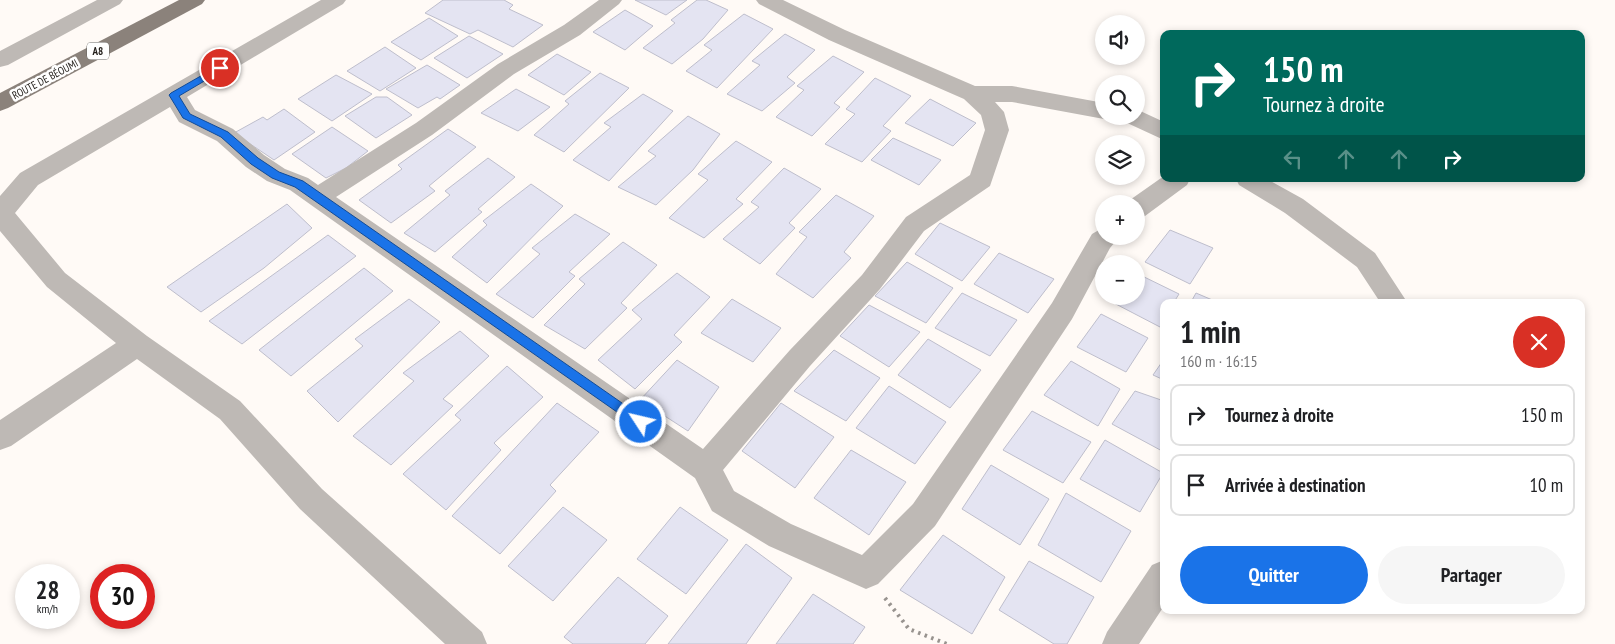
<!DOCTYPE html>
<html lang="fr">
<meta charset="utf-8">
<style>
:root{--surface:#fff;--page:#f6f6f6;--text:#202124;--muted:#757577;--line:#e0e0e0;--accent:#1a73e8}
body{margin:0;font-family:"PT Sans Narrow",sans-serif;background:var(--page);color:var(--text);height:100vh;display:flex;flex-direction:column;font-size:19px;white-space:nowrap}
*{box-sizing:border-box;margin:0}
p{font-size:16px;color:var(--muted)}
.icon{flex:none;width:28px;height:28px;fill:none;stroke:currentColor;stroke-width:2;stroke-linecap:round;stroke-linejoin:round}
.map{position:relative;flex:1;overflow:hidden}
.sheet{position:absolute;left:1160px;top:299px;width:425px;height:315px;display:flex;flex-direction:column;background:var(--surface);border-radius:10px;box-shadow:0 2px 8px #0003}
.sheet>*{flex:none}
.top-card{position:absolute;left:1160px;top:30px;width:425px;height:152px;border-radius:10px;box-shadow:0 2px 8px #0003;background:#00695c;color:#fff;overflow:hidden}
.tools{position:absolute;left:1095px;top:15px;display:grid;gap:10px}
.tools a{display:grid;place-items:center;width:50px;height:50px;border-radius:50%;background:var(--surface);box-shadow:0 2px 8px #0003;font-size:25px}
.speed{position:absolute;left:15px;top:564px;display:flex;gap:10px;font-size:25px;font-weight:700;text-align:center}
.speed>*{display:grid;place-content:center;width:65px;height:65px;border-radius:50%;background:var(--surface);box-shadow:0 2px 8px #0003;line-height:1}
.speed small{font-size:12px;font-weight:400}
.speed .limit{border:8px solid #d22;background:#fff;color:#111}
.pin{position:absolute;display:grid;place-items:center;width:42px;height:42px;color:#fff;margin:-21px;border:2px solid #fff;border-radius:50%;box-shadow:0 1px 5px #0007}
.me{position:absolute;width:55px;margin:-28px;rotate:305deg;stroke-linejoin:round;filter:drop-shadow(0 0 4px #0008)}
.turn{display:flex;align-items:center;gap:18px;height:105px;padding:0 20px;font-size:22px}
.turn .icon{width:65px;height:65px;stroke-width:2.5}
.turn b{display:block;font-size:35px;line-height:42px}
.lanes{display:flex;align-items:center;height:48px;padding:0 20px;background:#0003;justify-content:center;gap:25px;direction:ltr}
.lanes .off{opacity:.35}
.round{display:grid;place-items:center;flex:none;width:52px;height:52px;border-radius:26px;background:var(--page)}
.head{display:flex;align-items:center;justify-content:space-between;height:85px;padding:0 20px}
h1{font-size:30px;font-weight:800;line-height:38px}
.action{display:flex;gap:10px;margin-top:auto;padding:10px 20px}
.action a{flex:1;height:58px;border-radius:30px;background:var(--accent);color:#fff;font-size:20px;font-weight:800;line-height:58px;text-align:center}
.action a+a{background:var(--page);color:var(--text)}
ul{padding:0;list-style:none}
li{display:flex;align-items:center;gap:15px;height:62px;margin:0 10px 8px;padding:0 10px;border:2px solid var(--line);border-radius:10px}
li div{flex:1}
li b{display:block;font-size:19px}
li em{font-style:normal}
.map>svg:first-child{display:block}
.building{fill:#e4e4f2;stroke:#bebecc}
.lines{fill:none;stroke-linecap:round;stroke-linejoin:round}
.path{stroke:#98938f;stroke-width:4;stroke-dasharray:2.5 4.5;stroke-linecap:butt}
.minor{fill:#beb9b5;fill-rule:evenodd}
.primary{fill:#8b827b;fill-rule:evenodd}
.route{fill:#1a73e8;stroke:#114b97}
.labels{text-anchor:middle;stroke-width:5;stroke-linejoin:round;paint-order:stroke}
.shield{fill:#fff;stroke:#64625f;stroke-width:1}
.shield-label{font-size:11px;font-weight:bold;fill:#221e1a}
.far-street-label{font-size:11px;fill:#221e1a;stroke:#fff}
</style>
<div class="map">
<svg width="1615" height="644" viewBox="0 0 1615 644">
<rect width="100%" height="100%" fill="#fffaf6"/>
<path class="building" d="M443 0H504L513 5 509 9 543 25 513 47 478 30 470 34 425 13Z
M635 0H687L666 15Z
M697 0H706L728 10 703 39 672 64 643 48 675 23 671 20Z
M625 10 653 26 625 50 593 32Z
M744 14 773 29 717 88 686 71 712 50 704 45Z
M429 18 458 36 421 60 391 42Z
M785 34 815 50 787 77 795 83 762 111 727 94 760 65 752 61Z
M469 36 503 54 467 78 434 58Z
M385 47 416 68 380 91 347 71Z
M557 54 591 72 564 95 528 75Z
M833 56 864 72 834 103 840 107 812 136 776 117 804 90 797 86Z
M427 65 460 85 440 99 437 97 418 108 386 89Z
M600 73 629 88 564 152 534 135 569 104 565 101Z
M336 75 372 94 332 121 298 99Z
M875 78 911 96 883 126 891 131 862 162 825 144 855 114 846 109Z
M516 89 550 107 518 131 481 113Z
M643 94 673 111 609 181 573 160 611 127 604 123Z
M376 97H387L412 115 376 138 345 116Z
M930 99 976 123 953 146 905 123Z
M284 109 315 132 274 160 234 133 263 117 267 120Z
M688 116 720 134 693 170 656 205 618 187 656 156 648 151Z
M332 127 368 151 346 168 326 178 292 154Z
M448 129 476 147 429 186 435 191 391 223 359 200 402 169 398 165Z
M893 138 941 160 919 185 871 160Z
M736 141 772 162 736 199 743 204 704 238 669 218 708 180 698 174Z
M488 158 515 177 478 209 482 212 435 252 404 233 450 195 445 191Z
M784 168 821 189 789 223 795 228 760 264 723 239 759 207 751 202Z
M531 184 563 206 487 283 452 257 487 225 483 221Z
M836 195 874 216 844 252 851 258 813 298 776 274 807 237 799 232Z
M287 204 312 228 264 268 201 312 167 287Z
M575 214 610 234 569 272 575 276 533 318 496 294 540 254 532 248Z
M940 223 990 247 962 281 915 254Z
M1170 230 1213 248 1190 284 1145 262Z
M328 235 356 256 242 344 209 321Z
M623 242 657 265 621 303 627 308 585 349 544 325 585 284 579 279Z
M999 253 1054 279 1028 313 974 284Z
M907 262 953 288 926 323 875 296Z
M364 268 393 291 291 376 259 350Z
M677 273 710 297 674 335 682 342 635 389 598 360 642 319 632 310Z
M1136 273 1179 294 1174 302H1164V321L1160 327 1110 301 1113 296H1136Z
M962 293 1017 320 990 356 935 328Z
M1196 293 1217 302H1191Z
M409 299 440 322 338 422 307 391 363 346 355 339Z
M732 299 781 328 753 362 701 333Z
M869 305 920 332 889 367 840 336Z
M1101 314 1148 338 1126 372 1077 347Z
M460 331 489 356 443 399 453 406 391 465 353 436 414 381 403 373Z
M928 339 981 370 950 408 898 375Z
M834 350 880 378 846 421 794 391Z
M1164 359V380L1153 375Z
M677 360 719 387 688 431 640 400Z
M1071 361 1120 389 1098 426 1044 395Z
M507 366 543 397 494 443 501 450 446 510 403 474 461 420 455 415Z
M889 386 946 422 915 464 856 428Z
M1135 391 1164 401V452L1112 424Z
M557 403 599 432 550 485 556 491 500 554 452 516Z
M781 403 834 437 795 488 742 451Z
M1032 411 1091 442 1063 483 1003 450Z
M1105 440 1163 473 1140 512 1080 479Z
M851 450 906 482 869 535 814 498Z
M991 465 1049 499 1020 545 962 509Z
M1066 493 1131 531 1101 582 1038 545Z
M563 507 607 540 553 601 508 566Z
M680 507 728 540 686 594 637 559Z
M943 535 1005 577 972 634 900 590Z
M746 544 792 578 746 644H668Z
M1029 561 1094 597 1067 644H1054L999 610Z
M618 577 668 616 645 644H573L564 637Z
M813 594 865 627 853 644H776Z"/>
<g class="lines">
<path class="path" d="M885 598 909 629 947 644"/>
<path class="minor" d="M97 0H123L120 4 8 65 0 67V51Z
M321 0H346L343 4 187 97 195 110 233 129 264 155 285 169 308 178 318 185 416 123 498 64 564 25 599 0H622L619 4 580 35 514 74 432 135 336 197 703 449 790 350 862 275 906 217 970 175 985 130 981 115 964 99 829 40 759 4 756 0H783L845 30 975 86H1012L1104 103V116L1112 117 1104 119 1012 102H995L1004 112 1009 130 990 186 924 231 880 289 810 366 723 470 734 491 791 524 862 555 913 504 1052 303 1092 234 1104 227V236H1120L1110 248 1072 319 935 526 878 584 866 589 769 546 712 511 695 478 290 190 267 181 246 167 217 141 179 122 170 107 38 185 15 213 65 273 147 336 240 401 322 489 482 632 487 644H445L300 509 220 419 137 359 11 446 0 450V420L116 343 47 287 0 231V196L20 173Z
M1136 109 1164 122V140L1125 122 1122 116H1136Z
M1164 176V179H1190L1187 185 1145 216 1136 218V204H1126L1127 202Z
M1236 179H1267L1303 199 1375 253 1407 302H1380L1357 267 1285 213 1239 185Z
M1164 560V606L1139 644H1102L1107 632 1152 565Z"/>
<path class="primary" d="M179 0H205L202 4 8 108 0 111V93Z"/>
</g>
<path class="route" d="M220 65 224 68 223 70 179 96 190 114 228 132 258 158 279 172 303 181 645 419 647 422 645 426 641 428 637 426 295 187 272 178 251 164 221 137 183 118 169 95 171 93Z"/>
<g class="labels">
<rect class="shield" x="87" y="42.5" width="22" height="17" rx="4"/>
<g class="shield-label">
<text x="98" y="55">A8</text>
</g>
<g class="far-street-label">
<text transform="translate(45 79) rotate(-28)" y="4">ROUTE DE BÉOUMI</text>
</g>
</g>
</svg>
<div class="tools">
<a><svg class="icon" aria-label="sound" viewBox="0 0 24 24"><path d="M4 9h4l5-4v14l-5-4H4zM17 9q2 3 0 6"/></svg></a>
<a><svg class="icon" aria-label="search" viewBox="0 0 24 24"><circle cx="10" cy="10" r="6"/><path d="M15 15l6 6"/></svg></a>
<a><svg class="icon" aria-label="layers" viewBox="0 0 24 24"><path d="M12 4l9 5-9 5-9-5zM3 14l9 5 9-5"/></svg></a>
<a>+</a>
<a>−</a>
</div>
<div class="speed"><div>28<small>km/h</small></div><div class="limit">30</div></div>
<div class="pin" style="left:220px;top:68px;background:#d93025"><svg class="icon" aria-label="arrive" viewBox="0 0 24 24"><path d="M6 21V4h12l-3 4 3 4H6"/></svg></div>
<svg class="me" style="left:641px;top:422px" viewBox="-20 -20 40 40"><circle r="17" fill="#1a73e8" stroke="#fff" stroke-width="3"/><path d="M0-11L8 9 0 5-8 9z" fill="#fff"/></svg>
<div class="top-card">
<div class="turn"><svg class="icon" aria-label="right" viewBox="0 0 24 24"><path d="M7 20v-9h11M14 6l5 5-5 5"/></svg><div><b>150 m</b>Tournez à droite</div></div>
<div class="lanes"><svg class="icon off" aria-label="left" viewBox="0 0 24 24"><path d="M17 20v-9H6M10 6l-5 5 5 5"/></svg><svg class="icon off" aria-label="ahead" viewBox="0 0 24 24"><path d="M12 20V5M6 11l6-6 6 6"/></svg><svg class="icon off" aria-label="ahead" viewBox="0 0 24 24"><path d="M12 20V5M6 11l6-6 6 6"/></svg><svg class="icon" aria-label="right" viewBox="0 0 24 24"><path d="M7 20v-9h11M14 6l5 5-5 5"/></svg></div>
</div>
<section class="sheet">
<div class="head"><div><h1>1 min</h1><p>160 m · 16:15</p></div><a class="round" style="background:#d93025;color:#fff"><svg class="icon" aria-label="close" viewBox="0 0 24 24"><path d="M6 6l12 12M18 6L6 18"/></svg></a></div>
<ul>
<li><svg class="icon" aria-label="right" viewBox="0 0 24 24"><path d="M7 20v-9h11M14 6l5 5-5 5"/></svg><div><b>Tournez à droite</b></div><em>150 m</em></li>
<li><svg class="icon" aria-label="arrive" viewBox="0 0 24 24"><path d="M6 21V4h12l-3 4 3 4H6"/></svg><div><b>Arrivée à destination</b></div><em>10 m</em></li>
</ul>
<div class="action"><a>Quitter</a><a>Partager</a></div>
</section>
</div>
